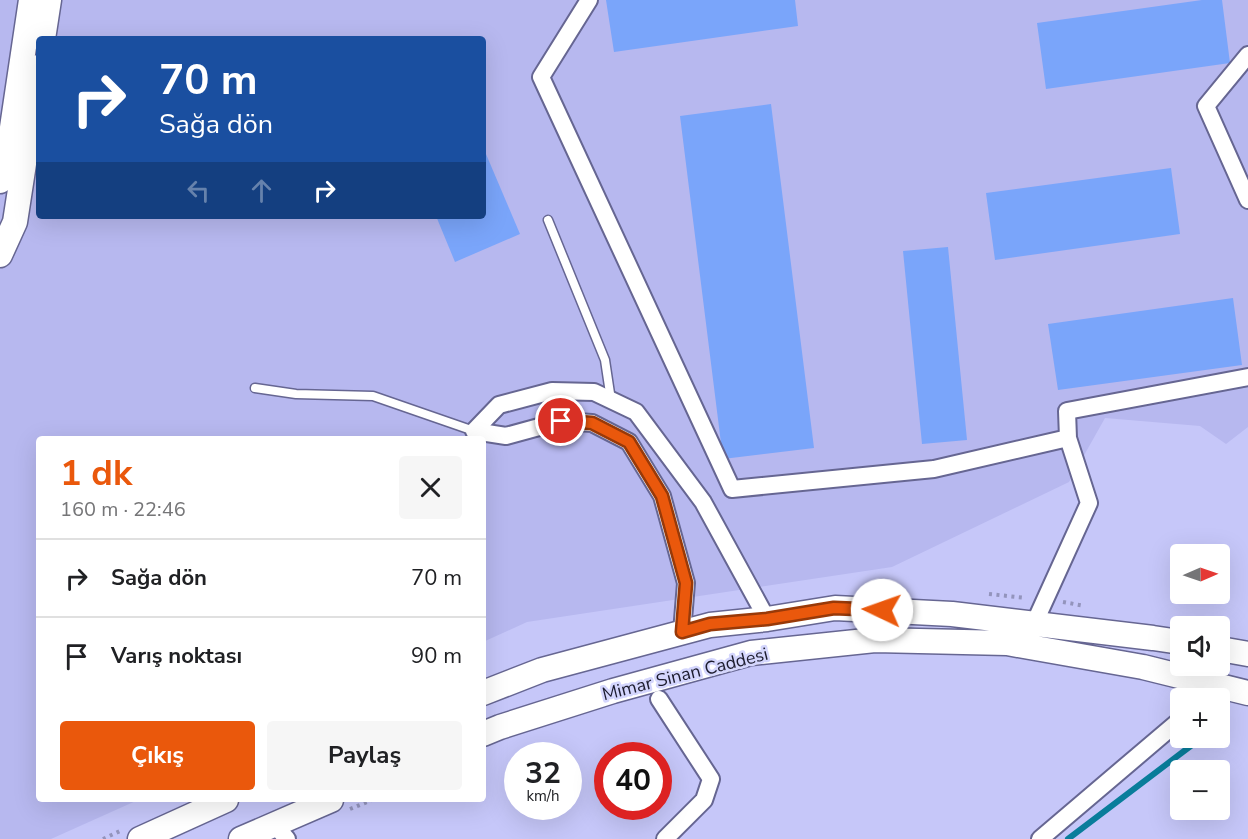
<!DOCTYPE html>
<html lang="tr">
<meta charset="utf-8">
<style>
:root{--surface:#fff;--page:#f6f6f6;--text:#202124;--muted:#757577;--line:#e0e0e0;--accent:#ea580c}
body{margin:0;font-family:"Nunito Sans",sans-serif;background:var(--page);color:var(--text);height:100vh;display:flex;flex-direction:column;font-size:22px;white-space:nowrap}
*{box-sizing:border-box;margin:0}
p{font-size:20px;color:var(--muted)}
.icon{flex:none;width:33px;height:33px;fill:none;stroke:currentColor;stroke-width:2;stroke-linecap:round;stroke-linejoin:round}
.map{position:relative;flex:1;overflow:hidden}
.drawer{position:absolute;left:36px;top:436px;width:450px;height:366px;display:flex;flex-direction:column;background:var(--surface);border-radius:6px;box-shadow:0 6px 24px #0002}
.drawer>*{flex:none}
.guide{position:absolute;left:36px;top:36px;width:450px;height:183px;border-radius:6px;box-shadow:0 6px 24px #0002;background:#1a4fa0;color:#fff;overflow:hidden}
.needle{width:39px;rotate:88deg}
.tools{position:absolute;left:1170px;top:544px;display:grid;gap:12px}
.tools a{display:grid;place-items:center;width:60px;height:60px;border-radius:6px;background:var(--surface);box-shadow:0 6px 24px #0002;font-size:30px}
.speed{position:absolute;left:504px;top:742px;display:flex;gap:12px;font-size:30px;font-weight:700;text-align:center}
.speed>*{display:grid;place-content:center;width:78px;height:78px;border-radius:50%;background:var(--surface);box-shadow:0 6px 24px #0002;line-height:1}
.speed small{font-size:15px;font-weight:400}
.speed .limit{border:9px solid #d22;background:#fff;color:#111}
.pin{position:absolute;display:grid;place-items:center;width:51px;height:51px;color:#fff;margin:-26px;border:3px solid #fff;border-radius:50%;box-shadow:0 2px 6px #0007}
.me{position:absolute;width:66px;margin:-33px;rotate:273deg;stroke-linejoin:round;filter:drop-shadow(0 0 4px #0008)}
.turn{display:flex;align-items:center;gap:21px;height:126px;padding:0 24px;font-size:27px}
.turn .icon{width:78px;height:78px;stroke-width:2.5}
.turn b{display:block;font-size:42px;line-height:51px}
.lanes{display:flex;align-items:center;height:57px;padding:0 24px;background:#0003;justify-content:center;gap:30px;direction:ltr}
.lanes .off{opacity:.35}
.round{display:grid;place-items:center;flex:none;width:63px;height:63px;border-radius:6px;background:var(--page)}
.summary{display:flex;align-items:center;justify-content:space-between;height:102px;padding:0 24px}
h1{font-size:36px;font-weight:700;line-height:45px;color:var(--accent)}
.action{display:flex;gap:12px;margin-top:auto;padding:12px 24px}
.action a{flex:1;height:69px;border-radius:6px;background:var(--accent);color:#fff;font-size:24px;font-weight:700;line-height:69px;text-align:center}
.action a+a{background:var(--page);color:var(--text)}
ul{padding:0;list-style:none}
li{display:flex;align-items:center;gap:18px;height:78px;padding:0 24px;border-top:2px solid var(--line)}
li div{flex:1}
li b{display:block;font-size:22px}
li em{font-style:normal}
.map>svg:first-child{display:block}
.built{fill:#b7b8ef;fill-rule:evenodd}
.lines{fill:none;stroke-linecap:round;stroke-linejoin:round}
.stream{stroke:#097d9b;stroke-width:6}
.building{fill:#7aa5fa}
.lane-casing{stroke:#666692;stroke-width:11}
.street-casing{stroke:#666692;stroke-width:20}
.secondary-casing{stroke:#666692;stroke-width:27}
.path{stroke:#9394bc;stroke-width:4;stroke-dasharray:3 4.5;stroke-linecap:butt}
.lane{stroke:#fff;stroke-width:8}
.street{stroke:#fff;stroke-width:16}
.secondary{stroke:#fff;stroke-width:24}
.route-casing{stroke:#983908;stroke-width:15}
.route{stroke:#ea580c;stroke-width:10}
.labels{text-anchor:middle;stroke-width:5;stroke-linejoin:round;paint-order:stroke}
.street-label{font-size:18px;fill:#1c1c2e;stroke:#d4d6fd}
</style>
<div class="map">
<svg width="1248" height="839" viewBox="0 0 1248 839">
<rect width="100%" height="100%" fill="#c6c7f9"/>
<path class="built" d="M0 0H1248V427L1226 444 1200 426 1105 418 1069 482 892 567 527 622 483 642V440H39V800H138L51 839H0ZM39 39H483V216H39Z"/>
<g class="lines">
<path class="stream" d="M1068 839 1192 745"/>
</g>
<path class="building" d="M606 0H795L798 26 614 52Z
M1202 0H1222L1230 63 1046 89 1037 23Z
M771 104 814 448 723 459 680 116Z
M483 147 520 234 455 262 436 216H483Z
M1171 168 1180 234 995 260 986 193Z
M948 247 967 440 922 444 903 251Z
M1233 298 1242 365 1058 390 1048 324Z"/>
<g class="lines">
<g class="lane-casing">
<path id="lane" d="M548 220 605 360 611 400
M255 388 296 394 373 396 474 431"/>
</g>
<g class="street-casing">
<path id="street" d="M589 0 541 77 732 489 934 469 1068 438
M1248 55 1206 106 1248 200
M474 431 499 405 552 391 594 392 636 412 703 502 767 619
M474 431 506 436 561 421 592 423 629 442 662 496 686 583 682 632
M1034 624 1089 503 1068 438 1067 411 1248 377
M659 699 711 779 704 800 665 839
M274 824 287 839
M1040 839 1180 720"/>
</g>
<g class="secondary-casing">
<path id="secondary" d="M43 39 49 0
M0 181 6 168 31 0
M0 255 15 222 39 67
M1220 649 1248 654
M483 693 542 670 710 625 767 619 835 608 952 614 1153 638 1180 642
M483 734 500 727 613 691 751 653 875 640 1007 643 1143 667 1248 693
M140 839 226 800
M241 839 331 800"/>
</g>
<path class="path" d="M989 594 1026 598
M1063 602 1085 606
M350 809 372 800
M103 839 120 831"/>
<use href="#lane" class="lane"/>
<use href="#street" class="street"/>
<use href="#secondary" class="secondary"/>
</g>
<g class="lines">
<g class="route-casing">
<path id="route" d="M561 421 592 423 629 442 662 496 686 583 682 632 710 624 767 619 834 608 882 610"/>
</g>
<use href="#route" class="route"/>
</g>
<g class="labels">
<g class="street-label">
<text transform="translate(685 674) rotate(-14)" y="6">Mimar Sinan Caddesi</text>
</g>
</g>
</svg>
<div class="tools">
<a><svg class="needle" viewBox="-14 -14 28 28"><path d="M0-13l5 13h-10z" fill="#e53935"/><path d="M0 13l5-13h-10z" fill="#757577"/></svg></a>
<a><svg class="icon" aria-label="sound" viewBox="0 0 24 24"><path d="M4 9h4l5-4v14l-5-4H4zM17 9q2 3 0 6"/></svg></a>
<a>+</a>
<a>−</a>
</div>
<div class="speed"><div>32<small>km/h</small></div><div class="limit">40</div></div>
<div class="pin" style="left:561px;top:421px;background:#d93025"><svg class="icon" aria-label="arrive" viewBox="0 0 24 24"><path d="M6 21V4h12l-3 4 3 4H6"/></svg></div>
<svg class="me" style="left:882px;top:610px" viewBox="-20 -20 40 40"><circle r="19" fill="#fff"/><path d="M0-13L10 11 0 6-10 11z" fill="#ea580c"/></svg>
<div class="guide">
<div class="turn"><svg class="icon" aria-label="right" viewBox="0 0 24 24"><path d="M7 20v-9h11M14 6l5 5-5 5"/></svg><div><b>70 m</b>Sağa dön</div></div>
<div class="lanes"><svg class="icon off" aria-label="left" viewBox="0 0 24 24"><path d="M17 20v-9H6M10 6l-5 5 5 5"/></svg><svg class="icon off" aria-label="ahead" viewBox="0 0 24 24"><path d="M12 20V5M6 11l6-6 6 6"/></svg><svg class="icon" aria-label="right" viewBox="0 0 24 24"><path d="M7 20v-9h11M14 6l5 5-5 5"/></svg></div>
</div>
<section class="drawer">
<div class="summary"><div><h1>1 dk</h1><p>160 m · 22:46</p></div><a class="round"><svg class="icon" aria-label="close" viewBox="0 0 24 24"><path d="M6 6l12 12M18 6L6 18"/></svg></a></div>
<ul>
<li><svg class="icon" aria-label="right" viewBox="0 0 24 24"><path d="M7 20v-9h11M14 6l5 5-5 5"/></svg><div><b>Sağa dön</b></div><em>70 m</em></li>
<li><svg class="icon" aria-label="arrive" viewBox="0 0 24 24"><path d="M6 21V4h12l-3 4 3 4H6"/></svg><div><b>Varış noktası</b></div><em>90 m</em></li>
</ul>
<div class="action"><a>Çıkış</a><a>Paylaş</a></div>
</section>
</div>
